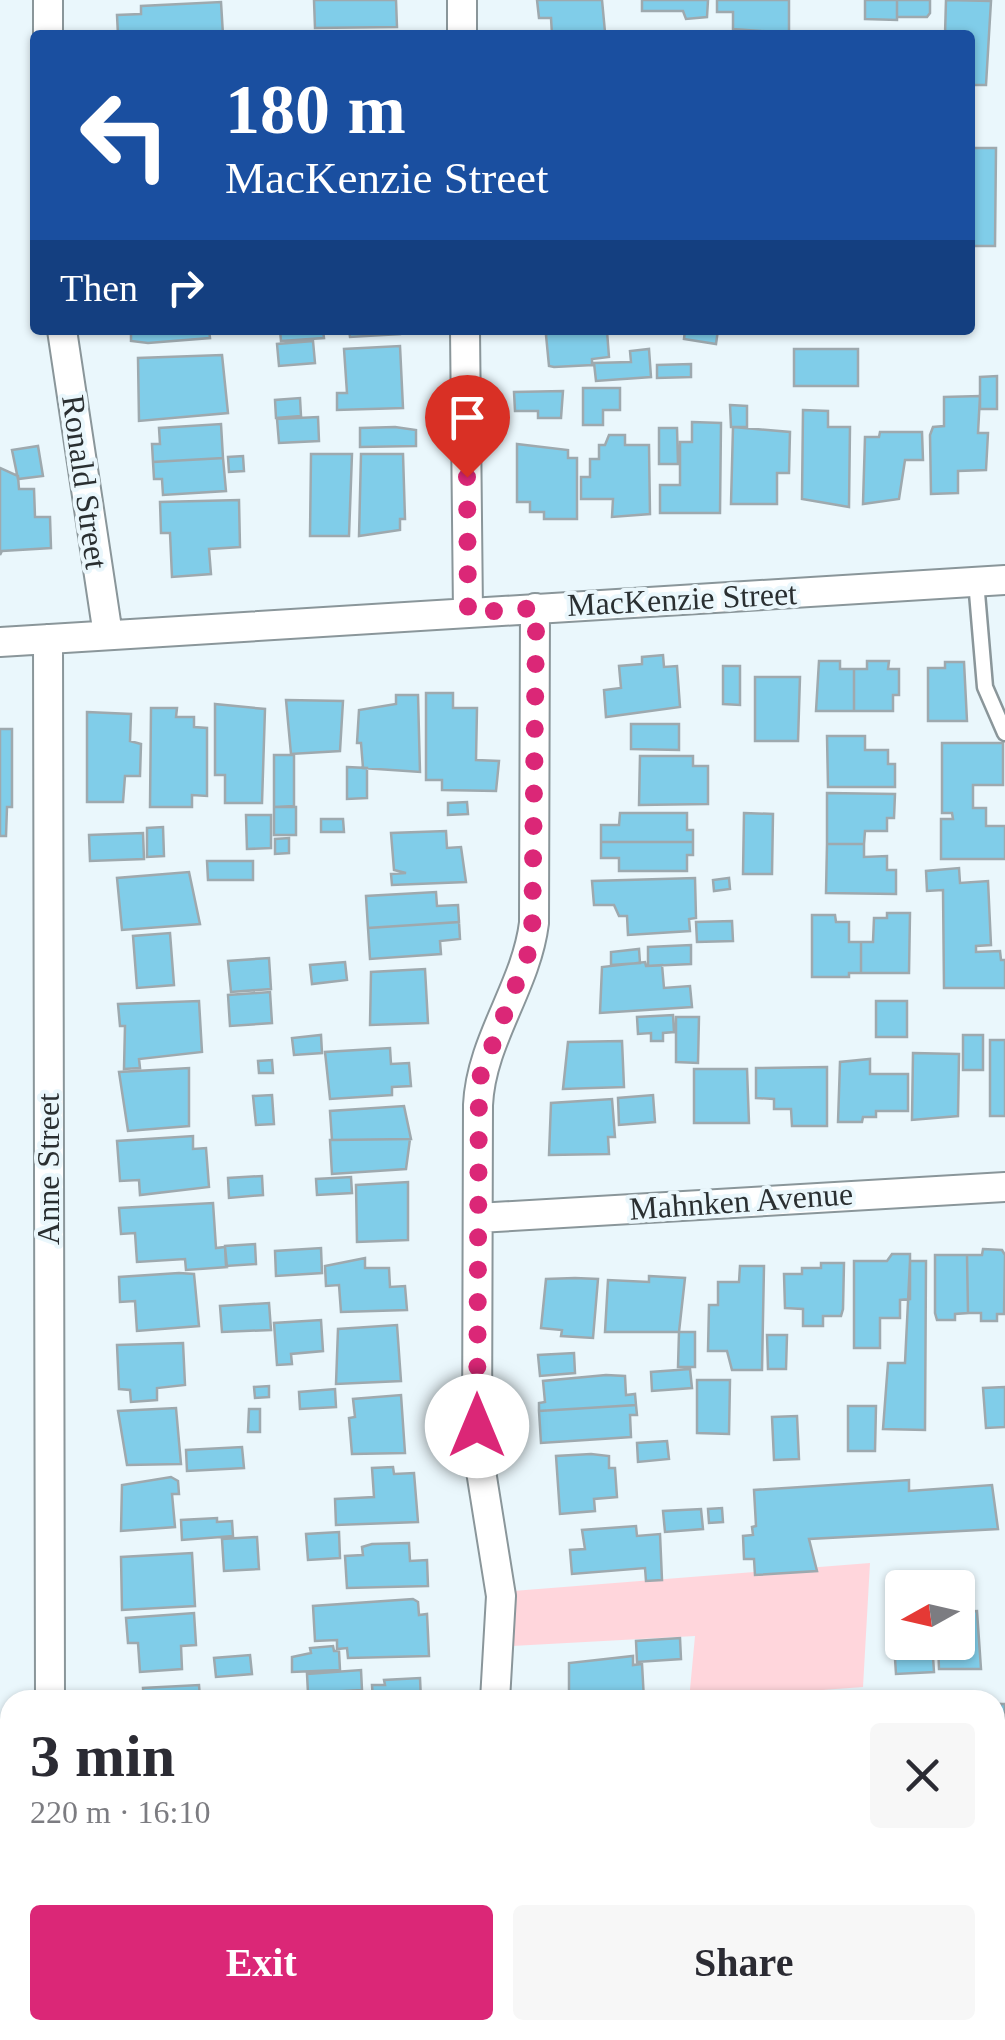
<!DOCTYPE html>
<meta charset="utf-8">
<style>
:root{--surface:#fff;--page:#f7f7f7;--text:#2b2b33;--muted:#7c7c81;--accent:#db2777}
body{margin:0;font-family:Georgia,serif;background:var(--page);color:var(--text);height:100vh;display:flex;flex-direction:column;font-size:38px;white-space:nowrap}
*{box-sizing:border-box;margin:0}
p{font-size:32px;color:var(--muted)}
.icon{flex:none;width:55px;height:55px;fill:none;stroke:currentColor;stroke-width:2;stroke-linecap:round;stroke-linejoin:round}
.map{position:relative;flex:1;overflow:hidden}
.details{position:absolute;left:0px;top:1690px;width:1005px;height:350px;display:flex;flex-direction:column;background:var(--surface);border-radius:30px 30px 0 0;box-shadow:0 2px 8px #0004}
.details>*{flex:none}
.top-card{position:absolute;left:30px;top:30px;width:945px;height:305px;border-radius:10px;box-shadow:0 2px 8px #0004;background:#1a4fa0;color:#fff;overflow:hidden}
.needle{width:65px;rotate:262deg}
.buttons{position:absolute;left:885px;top:1570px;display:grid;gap:20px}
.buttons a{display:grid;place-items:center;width:90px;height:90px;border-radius:10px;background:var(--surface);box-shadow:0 2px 8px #0004;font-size:50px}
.pin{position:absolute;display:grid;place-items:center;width:85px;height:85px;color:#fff;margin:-102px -42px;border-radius:50% 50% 50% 0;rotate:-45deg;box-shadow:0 0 10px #0007}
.pin .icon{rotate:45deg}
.me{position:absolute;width:110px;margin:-55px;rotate:0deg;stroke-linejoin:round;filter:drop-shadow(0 0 8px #0008)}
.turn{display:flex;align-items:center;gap:35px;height:210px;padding:0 30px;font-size:45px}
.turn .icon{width:130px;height:130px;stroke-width:2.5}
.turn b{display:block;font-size:70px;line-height:85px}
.then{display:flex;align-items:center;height:95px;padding:0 30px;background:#0003;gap:20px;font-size:38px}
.round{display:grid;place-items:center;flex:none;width:105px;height:105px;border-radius:10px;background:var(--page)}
.head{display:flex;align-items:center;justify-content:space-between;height:170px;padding:0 30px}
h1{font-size:60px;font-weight:700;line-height:75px}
.action{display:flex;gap:20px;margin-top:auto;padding:20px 30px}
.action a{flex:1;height:115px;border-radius:10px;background:var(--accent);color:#fff;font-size:40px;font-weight:700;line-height:115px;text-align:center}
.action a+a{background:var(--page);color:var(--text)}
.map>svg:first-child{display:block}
.green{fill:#ffd6dc}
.building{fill:#80cde9;stroke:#9ea9ae;stroke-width:2.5}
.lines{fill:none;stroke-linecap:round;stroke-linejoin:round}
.lane-casing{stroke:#8a969a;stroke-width:19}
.street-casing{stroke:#8a969a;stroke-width:32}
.lane{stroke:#fff;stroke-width:14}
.street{stroke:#fff;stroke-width:28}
.route{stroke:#db2777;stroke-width:18;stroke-dasharray:0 32.4}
.labels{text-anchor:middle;stroke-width:8;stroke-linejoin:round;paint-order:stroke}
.street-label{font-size:32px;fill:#2a2f31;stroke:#eaf7fc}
</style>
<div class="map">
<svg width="1005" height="2040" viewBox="0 0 1005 2040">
<rect width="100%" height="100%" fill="#eaf7fc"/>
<path class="green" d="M870 1563 863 1687 689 1700 695 1636 512 1646 513 1591Z"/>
<path class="building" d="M314 0H396L397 27 315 28Z
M537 0H602L605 32 552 35 551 18H539Z
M642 0H708L707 17 686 19 683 11H642Z
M717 0H789V33L733 29V12H717Z
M865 0H897V20L865 19Z
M897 0H930V13L927 17H897Z
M946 0 991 1 986 85H970V35H945Z
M221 2 223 35H118L117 15 141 14V6Z
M970 148H996L995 246H970Z
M131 330H209L210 338 148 343 131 341Z
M280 330H323L324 338 281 341Z
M349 330H400V334L350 337Z
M551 330H624L607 331 609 357 592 359V365L554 367 549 366 546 335Z
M685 330H718L716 344 684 339Z
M313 341 315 363 279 366 277 344Z
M400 346 403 408 337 410V393H347L344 349Z
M649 349 651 377 596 381 594 363 631 362 630 351Z
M794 349H858V386H794Z
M222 355 228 413 139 421 138 358Z
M691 364V377L657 378V365Z
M997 376V409H980V377Z
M583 388H620V410H603V425H583Z
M563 391 561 418H538V411H515L514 392Z
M980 396 978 433H988L986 470 958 471V493L931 494 930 435 933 427 944 426V397Z
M300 398 301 416 276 418 275 400Z
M730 405 747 406V427H731Z
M803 410 828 411V427H850L849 507 802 499Z
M318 417 319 441 279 443 277 419Z
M692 422 721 423 720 513H660V485H680V442H692Z
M221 424 223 458 153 462 152 444H160L159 428Z
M395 427 416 430V446L360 447V428Z
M733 427 790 432 789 473H777V504H731Z
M659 428H677L678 464H659Z
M880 432H922L923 460H905L899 499 863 504 865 437H879Z
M609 435H625V445H649L650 514 612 517 613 499H581V477H590V459H599V445H605Z
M517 444 568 450V458H577V519H544V512H530V502H517Z
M38 446 43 476 18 479 12 450Z
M311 454H352L349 536H310Z
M361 454H403L405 519H400V530L359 536Z
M243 456 244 471 229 472 228 457Z
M223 458 226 491 163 495 162 479H154L153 462Z
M0 468 18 476 19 489H34L35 517H50L51 548 2 551 0 555Z
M239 500 240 547 209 549 211 574 172 577 170 533H161L160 502Z
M663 655 664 667 677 666 680 707 606 717 604 690 621 688 619 666 642 664V657Z
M819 661H840V669H854V711H816Z
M867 661H889L888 669H899V695H893V711H854V669H867Z
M945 662H964L967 721H928V668H945Z
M723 666H740V705L723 704Z
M755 677H800L798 741H755Z
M426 693H453V708H477L476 760 499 761 496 791 442 790V780H426Z
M396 695H418L420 772 363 768 361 743H357L359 710 396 704Z
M286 700 343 701 340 751 291 754Z
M215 704 265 709 262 803H225V775H215Z
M151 708H177L176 717H194V727L207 728V796L192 795V807H150Z
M87 712 131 714 130 741 141 744 140 776H125L123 802H87Z
M631 724H679V750L631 749Z
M0 729H12V807H7L6 836H0Z
M827 736H865V750H888V764H895V787H828Z
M942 743H1003V785H973V808H986V826H1005V859H941V819H953L952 813H942Z
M274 755H294V806L274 807Z
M640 756H693V766H708V804L639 805Z
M347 767 367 768V798L347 799Z
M827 793 895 794 894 818H887V831H865L864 844H827Z
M467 802 468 814 448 815V803Z
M274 807H296V835H274Z
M620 813H687V830H693V842H601V825H619Z
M744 813 773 814 772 874H743Z
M246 815H271V848L247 849Z
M321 819H343L344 832H321Z
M163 827 164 856 147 857V828Z
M446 831 447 848 461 847 466 882 392 885 391 874 406 873 394 870 391 833Z
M143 833 144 859 90 861 89 835Z
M289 838V853L275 854V839Z
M601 842H693V855H687V871H619V858H601Z
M827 844H864V857L887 856V870H896V894L826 893Z
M207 861H253V880H208Z
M959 868 960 883 988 881 991 945 976 946V952L1000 951 1001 960H1005V988H944L943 890 927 891 926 871Z
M189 872 200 924 122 930 117 878Z
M695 878 696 918 689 919 690 931 628 935 627 916H619L614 905H594L592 881Z
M729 878 730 889 714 891 713 880Z
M436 892 437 906 458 905 459 922 368 928 366 896Z
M887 913H910L909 973H861V942H873L874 918H887Z
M812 915H835L836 922H849V942H861V973H849V977H812Z
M732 921 733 941 697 942 696 922Z
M459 922 460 939 440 941 441 954 370 959 368 928Z
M170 933 174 985 137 988 133 936Z
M691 945V964L648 966V947Z
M639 949 640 963 611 965V952Z
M269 958 271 989 231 992 228 961Z
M345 962 347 980 312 984 310 965Z
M645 962 646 966 662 965 664 988 690 986 692 1007 600 1013 602 967Z
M425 969 428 1023 370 1025 371 972Z
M270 992 272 1023 230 1026 228 995Z
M199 1001 202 1052 139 1059 140 1068 124 1069 125 1026H120L118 1004Z
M876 1001H907V1037H876Z
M673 1015 674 1032 663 1033V1041H651V1033L638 1034 637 1017Z
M676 1017H699L698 1063 676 1062Z
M321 1035 322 1053 294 1055 292 1038Z
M963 1035H983V1070H963Z
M990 1040H1005V1116H990Z
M622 1041 624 1087 563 1089 568 1042Z
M390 1048 391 1064 409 1063 411 1086 392 1087V1095L330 1099 325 1052Z
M913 1053 959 1054 958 1116 912 1120Z
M870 1059V1074H908V1111H876V1117H863L862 1122H838L840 1062Z
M272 1060 273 1073H259L258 1061Z
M827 1067V1126H792L791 1109H774V1099L756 1098V1068Z
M189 1068V1126L128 1131 119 1072Z
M694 1069H747L749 1123H694Z
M272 1095 274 1124 256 1125 253 1096Z
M653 1095 655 1122 619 1125 618 1098Z
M612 1099 615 1137H608L609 1154 549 1155 551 1103Z
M404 1106 411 1139 332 1140 330 1111Z
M193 1136V1149L206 1148 209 1187 140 1195 139 1180 120 1181 117 1141Z
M410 1139 406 1169 332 1174 330 1140Z
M262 1176 263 1195 229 1198 228 1178Z
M351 1177 352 1193 317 1195 316 1179Z
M408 1182V1240L357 1242 356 1185Z
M213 1203 216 1248 225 1247 227 1267 186 1270 185 1259 137 1262 135 1233 121 1234 119 1208Z
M255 1244 256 1264 226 1266 225 1246Z
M321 1248 322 1273 276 1276 275 1251Z
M983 1249 1002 1250 1005 1255 1004 1314H997V1321H981V1313H968L967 1255H982Z
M892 1254H910V1299L900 1300V1318H880V1348H854V1261H887Z
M935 1255H967L968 1313 955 1314V1320H937L935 1313Z
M365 1258V1268H389L390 1287 405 1286 407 1310 341 1312 339 1285 326 1286 325 1266Z
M910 1261H926L925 1430 883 1429 888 1363H905Z
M821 1263H844L843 1309 841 1316H823V1326H803V1309L785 1308 784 1274H802V1268H821Z
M740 1266H764L762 1370H732L727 1351H708L709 1305H718V1282H739Z
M179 1273 194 1274 199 1326 137 1331 135 1301 120 1302 119 1277Z
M649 1276 685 1278 679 1332H605L608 1280 649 1282Z
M575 1278 598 1279 593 1338 561 1336 562 1330 541 1328 546 1279Z
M269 1303 271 1330 222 1332 220 1306Z
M321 1320 323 1351 291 1354 292 1364 277 1365 274 1323Z
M397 1325 401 1381 336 1384 338 1329Z
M679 1332H695V1367H678Z
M767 1335H787L786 1369H768Z
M183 1343 185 1385 157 1388V1400L131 1402 130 1390 119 1389 117 1345Z
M574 1353 575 1373 540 1376 538 1355Z
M690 1369 692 1388 652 1391 651 1372Z
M606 1375 625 1376 626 1395 635 1394 636 1405 539 1411V1403L545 1402 543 1381Z
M697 1380H730L729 1434 697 1433Z
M269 1386V1397L255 1398 254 1387Z
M1005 1387V1427L986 1428 983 1388Z
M335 1389 336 1407 300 1409 299 1392Z
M401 1395 405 1453 352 1454 349 1418 355 1417 353 1399Z
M636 1405 637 1415H630L631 1437 541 1443 539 1411Z
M848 1406H876L875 1451H848Z
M176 1408 181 1464 127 1465 118 1411Z
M249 1409H260V1432H248Z
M797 1416 799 1459 774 1460 772 1417Z
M667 1441 669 1459 638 1462 637 1443Z
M242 1447 244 1468 187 1471 186 1450Z
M591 1454 609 1456V1468H615L617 1497 594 1499 595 1511 560 1514 556 1456Z
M393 1467 394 1474 414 1473 418 1522 336 1525 335 1499 374 1497 372 1468Z
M171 1477 178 1481 179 1494H172L175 1527 121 1531 122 1485Z
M909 1480V1491L992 1485 998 1529 809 1539 817 1571 755 1575 754 1559H744L743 1536 753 1535 752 1527 756 1526 754 1490Z
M722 1508 723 1522 709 1523 708 1509Z
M701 1509 703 1529 665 1532 663 1511Z
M217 1518V1522L232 1521 233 1536 182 1540 181 1520Z
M636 1526 637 1536 660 1534 662 1580 646 1581 645 1568 572 1574 570 1550 585 1549 582 1530Z
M339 1532 340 1558 308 1560 306 1534Z
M257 1537 259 1569 224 1571 222 1539Z
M409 1543 410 1561 427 1560 428 1586 347 1588 345 1556 363 1555 362 1547 372 1544Z
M192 1553 195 1606 122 1610 121 1557Z
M413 1599 418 1602 419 1615 427 1614 429 1656 348 1658 347 1648 337 1649V1640L315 1641 313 1606Z
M958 1604 959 1612 977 1611 981 1669H939L938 1642H958Z
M902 1611V1642H932L934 1672 896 1674 892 1612Z
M194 1613 196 1645 181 1646 182 1669 140 1672 138 1643H128L126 1618Z
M680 1638 681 1659 637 1662 636 1641Z
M333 1646 334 1651H339L340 1670 292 1672V1657L311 1653 310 1648Z
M250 1655 252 1674 216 1677 214 1658Z
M633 1656V1665L642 1664 644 1700H569V1663Z
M361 1670 362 1690 308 1693 307 1674Z
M420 1678 421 1700H373L372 1685H385L384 1680Z
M199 1685 200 1699 204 1700H144L143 1688Z
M1000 1704 1005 1783H995V1705Z
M1000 1704H1005V1782Z
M1005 1826V1848L995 1849V1827Z
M1000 1917H1005V1955L995 1954V1919Z
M995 1982H1005V2032H997L995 2026Z
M290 2030H327L328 2040H290Z
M327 2030H371L372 2040H328Z
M558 2030H626V2040H558Z
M747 2030H897L887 2031V2037L832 2040 794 2034 775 2040 747 2039Z
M909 2030H956V2033L922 2036 921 2030Z"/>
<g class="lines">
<g class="lane-casing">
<path id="lane" d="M976 581 985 687 1005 733"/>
</g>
<g class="street-casing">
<path id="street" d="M462 0V35
M48 35V0
M62 330 108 635
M465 330 468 613
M48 639 50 1700
M0 642 1005 580
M478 1218 1005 1187
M495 1700 501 1596 477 1446 478 1105C481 1040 526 987 534 923L535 608
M58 2030V2040
M473 2040V2030"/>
</g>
<use href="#lane" class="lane"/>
<use href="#street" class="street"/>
</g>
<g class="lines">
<path class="route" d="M467 477 468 613 535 608 536 632 532 943 479 1080 477 1426"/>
</g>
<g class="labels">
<g class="street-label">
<text transform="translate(85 482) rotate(82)" y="11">Ronald Street</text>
<text transform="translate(682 599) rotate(-3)" y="11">MacKenzie Street</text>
<text transform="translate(48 1169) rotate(-90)" y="11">Anne Street</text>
<text transform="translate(741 1201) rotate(-4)" y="11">Mahnken Avenue</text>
</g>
</g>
</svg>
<div class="buttons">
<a><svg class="needle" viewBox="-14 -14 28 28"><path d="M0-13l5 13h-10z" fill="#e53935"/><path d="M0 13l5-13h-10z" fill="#7c7c81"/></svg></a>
</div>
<div class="pin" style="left:467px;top:477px;background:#d93025"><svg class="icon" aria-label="arrive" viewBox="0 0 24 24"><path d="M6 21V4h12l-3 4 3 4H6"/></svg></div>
<svg class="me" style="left:477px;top:1426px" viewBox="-20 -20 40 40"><circle r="19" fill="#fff"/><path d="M0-13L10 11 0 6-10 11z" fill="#db2777"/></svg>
<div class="top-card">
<div class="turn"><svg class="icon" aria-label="left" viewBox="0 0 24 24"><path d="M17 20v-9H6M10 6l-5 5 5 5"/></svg><div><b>180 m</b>MacKenzie Street</div></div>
<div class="then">Then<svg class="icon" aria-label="right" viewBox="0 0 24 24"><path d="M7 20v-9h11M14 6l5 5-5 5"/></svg></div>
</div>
<section class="details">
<div class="head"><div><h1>3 min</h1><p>220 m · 16:10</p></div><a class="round"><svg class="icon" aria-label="close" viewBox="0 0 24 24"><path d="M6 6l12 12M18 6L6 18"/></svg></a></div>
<div class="action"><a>Exit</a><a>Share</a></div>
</section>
</div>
